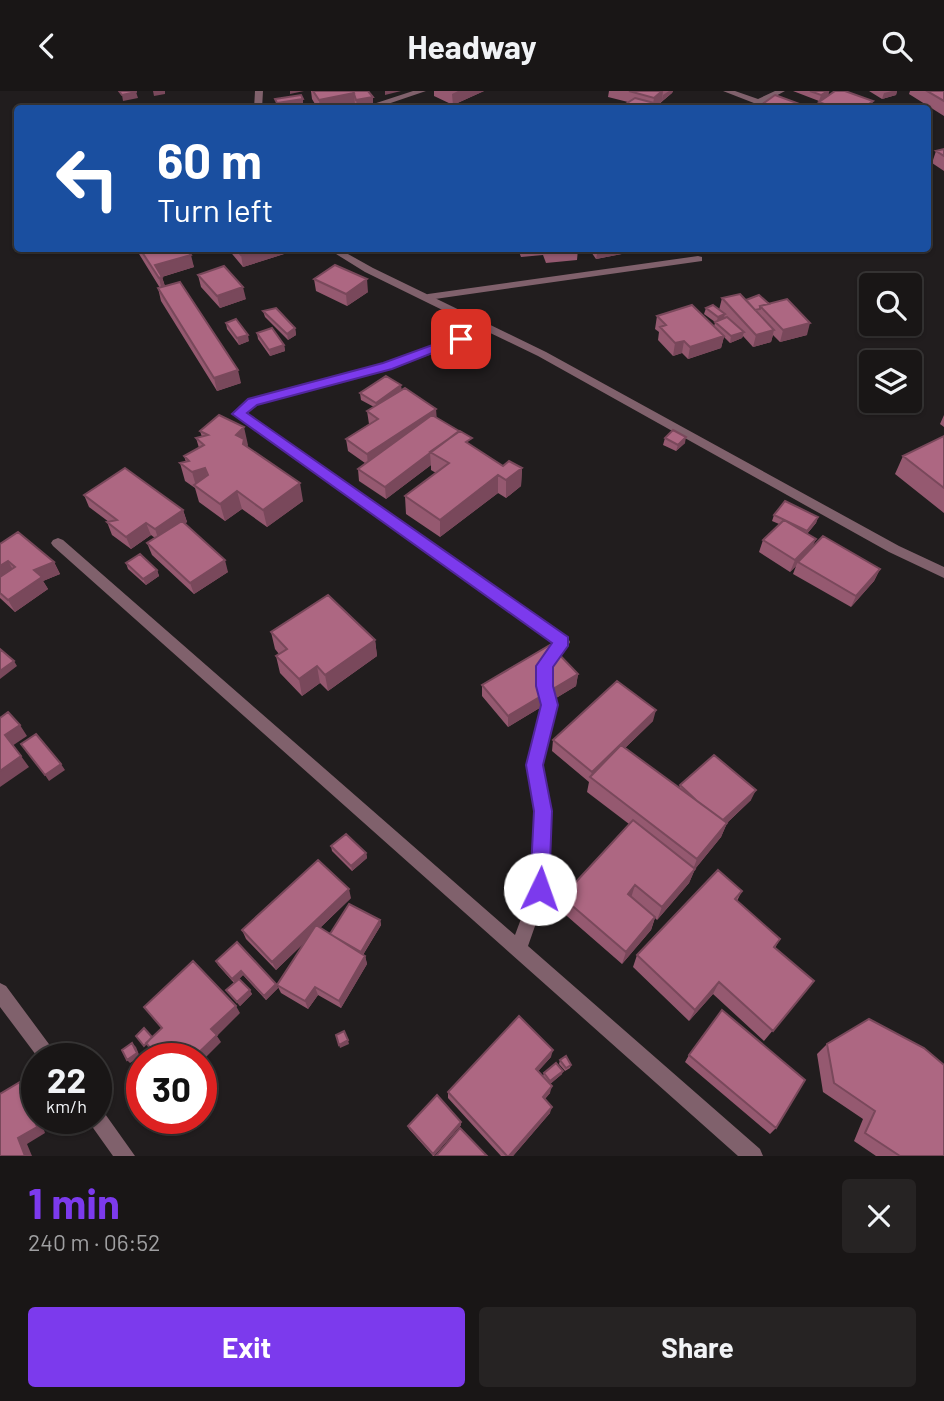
<!DOCTYPE html>
<meta charset="utf-8">
<style>
:root{--surface:#191616;--page:#262323;--text:#f1f3f6;--muted:#9f9fa1;--line:#373535;--accent:#7c3aed}
body{margin:0;font-family:Barlow,sans-serif;background:var(--page);color:var(--text);height:100vh;display:flex;flex-direction:column;font-size:26px;white-space:nowrap}
*{box-sizing:border-box;margin:0}
p{font-size:23px;color:var(--muted)}
.icon{flex:none;width:38px;height:38px;fill:none;stroke:currentColor;stroke-width:2;stroke-linecap:round;stroke-linejoin:round}
.map{position:relative;height:1065px;overflow:hidden}
.drawer{display:flex;flex-direction:column;background:var(--surface);flex:1}
.drawer>*{flex:none}
.banner{position:absolute;left:14px;top:14px;width:917px;height:147px;border-radius:7px;box-shadow:0 2px 5px #0004,0 0 0 2px var(--line);background:#1a4fa0;color:#fff;overflow:hidden}
.controls{position:absolute;left:859px;top:182px;display:grid;gap:14px}
.controls a{display:grid;place-items:center;width:63px;height:63px;border-radius:7px;background:var(--surface);box-shadow:0 2px 5px #0004,0 0 0 2px var(--line);font-size:35px}
.speed{position:absolute;left:21px;top:952px;display:flex;gap:14px;font-size:35px;font-weight:700;text-align:center}
.speed>*{display:grid;place-content:center;width:91px;height:91px;border-radius:50%;background:var(--surface);box-shadow:0 2px 5px #0004,0 0 0 2px var(--line);line-height:1}
.speed small{font-size:18px;font-weight:400}
.speed .limit{border:10px solid #d22;background:#fff;color:#111}
.pin{position:absolute;display:grid;place-items:center;width:60px;height:60px;color:#fff;margin:-30px;border-radius:14px;box-shadow:0 4px 10px #0006}
.me{position:absolute;width:77px;margin:-38px;rotate:3deg;stroke-linejoin:round;filter:drop-shadow(0 0 5px #0008)}
.turn{display:flex;align-items:center;gap:24px;height:147px;padding:0 28px;font-size:32px}
.turn .icon{width:91px;height:91px;stroke-width:2.5}
.turn b{display:block;font-size:49px;line-height:60px}
.round{display:grid;place-items:center;flex:none;width:74px;height:74px;border-radius:7px;background:var(--page)}
.summary{display:flex;align-items:center;justify-content:space-between;height:119px;padding:0 28px}
h1{font-size:42px;font-weight:700;line-height:52px;color:var(--accent)}
.primary-button{display:flex;gap:14px;margin-top:auto;padding:14px 28px}
.primary-button a{flex:1;height:80px;border-radius:7px;background:var(--accent);color:#fff;font-size:28px;font-weight:700;line-height:80px;text-align:center}
.primary-button a+a{background:var(--page);color:var(--text)}
header{display:flex;justify-content:space-between;align-items:center;height:91px;padding:0 28px;background:var(--surface);font-size:32px;font-weight:700}
.map>svg:first-child{display:block}
.lines{fill:none;stroke-linecap:round;stroke-linejoin:round}
.lane{fill:#80616c;fill-rule:evenodd}
.street{fill:#80616c;fill-rule:evenodd}
.wall{fill:#955970}
.shaded-wall{fill:#79485b}
.building{fill:#ad6782;stroke:#79485b;stroke-width:2}
.route{fill:#7c3aed;stroke:#51269a;stroke-width:2}
</style>
<header><svg class="icon" aria-label="back" viewBox="0 0 24 24"><path d="M15 5l-7 7 7 7"/></svg>Headway<svg class="icon" aria-label="search" viewBox="0 0 24 24"><circle cx="10" cy="10" r="6"/><path d="M15 15l6 6"/></svg></header>
<div class="map">
<svg width="944" height="1065" viewBox="0 0 944 1065">
<rect width="100%" height="100%" fill="#211d1e"/>
<g class="lines">
<path class="lane" d="M698 165 702 166V170L428 209 423 206 428 203Z"/>
<path class="street" d="M255 0H263L262 18H254Z
M413 0H426L373 18H358Z
M723 0H735L758 8 775 0H785L759 14Z
M328 158H339L373 177 546 261 899 455 944 476V487L889 461 538 265 484 239 435 262 392 277 256 314 247 323 568 547 570 551 568 555 550 577H540L538 573 554 552 233 323 248 308 384 273 427 258 475 235 365 181Z
M58 447 63 449 515 844 532 798 535 720 526 674 542 614 537 593 539 589 544 587 549 589 556 614 542 674 551 720 548 798 528 855 760 1058 763 1065H738L53 455 51 452 53 449Z
M0 892 6 895 60 968H39L0 916Z
M96 1017 103 1020 135 1065H113L86 1027H96Z"/>
</g>
<path class="wall" d="M311 0H361L373 6V12L357 15 355 13 333 18H318L312 8Z
M434 0H484L453 14 434 5Z
M609 0H673L672 2 658 14V18H620L621 16 628 11 608 6Z
M793 0H829L828 5 819 10Z
M869 0H897L896 4 882 8Z
M910 0H944V25L909 3Z
M819 11 870 18H817Z
M764 12H797L796 17 797 18H763Z
M944 58V80L932 72 936 60Z
M136 158H186L194 176 162 186 165 195 241 292 217 300 161 210 158 197H160Z
M228 158H283L284 163 243 176Z
M518 158H578L577 169 546 172 543 164 521 166Z
M589 158H632V161L596 168Z
M198 184 246 208 220 217 201 196Z
M314 188 368 201 347 215 316 200Z
M759 204 807 244 780 251 773 244 771 251 753 256 743 245 742 247 730 252 724 246 721 257 688 268 682 262 673 265 658 249 659 241 655 238 657 225 714 236 715 231 704 223 706 217 719 219 722 207 746 209Z
M263 220 295 237 296 244 288 249 265 226Z
M226 232 249 250 239 254 227 238Z
M257 242 284 254 285 260 270 265 258 248Z
M402 299 436 318V327L472 355 503 375 522 377 521 395 506 407 498 402 440 446 406 423 405 405 436 382 431 379V374L386 408 359 390 358 378 365 372 348 360 346 348 369 333 367 320 374 316 361 309 360 302Z
M944 324V336L940 333Z
M200 340 248 354 247 355 303 410 267 436 242 418 225 430 199 411 195 397 185 390 180 372 186 371 184 365 199 357 196 347 202 346Z
M944 345V422L895 383 903 365Z
M665 347 685 352 676 360 663 354Z
M84 404 183 419 187 431 184 433 228 481 194 503 152 464 147 452 155 447 151 444 131 458 112 444 107 431H109L89 416Z
M774 424 818 426 816 432 807 443 813 455 880 478 874 490 851 516 793 483 796 475 790 481 759 461 763 449 779 433 772 430Z
M0 453 54 471 60 483 43 490 48 498 15 521 0 507Z
M126 472 157 479 159 485 146 494 128 478Z
M271 541 375 549 377 565 328 600 320 592 302 605 280 582 276 565 279 563 275 558Z
M578 583 576 595 508 636 482 605V594Z
M653 630 625 657 679 697 680 694 751 709 727 732 721 746 695 778 689 792 657 829 655 827 651 839 622 873 560 819 562 806 629 733 587 701 589 691 552 660 553 649Z
M331 755 366 762 367 767 352 780 332 760Z
M742 800 737 810 780 848 775 857 814 890 764 950 713 903 689 930 633 876 637 864Z
M351 807 320 837 330 843 380 829 381 834 363 864 365 865 367 873 341 917 318 904 308 918 281 902 277 894 305 851 276 879 246 848 242 839Z
M216 870 276 893 278 897 266 909 243 884 239 888 252 903 240 915 226 899 234 892 218 874Z
M827 953 944 1065H876L854 1050 863 1028 823 1001 817 963Z
M689 964 776 1037 770 1043 685 971Z
M551 966 538 980 543 985 544 982 562 983 550 993V1002L545 1008 550 1022 513 1065H501L448 1007V1001Z
M560 969 571 974 570 977 565 980 559 973Z
M461 1034 434 1065H433L409 1038 408 1035Z"/>
<path class="shaded-wall" d="M153 0H165V3L154 5Z
M290 0H304L290 3Z
M385 0H401L385 4Z
M458 0H484L453 14 452 3Z
M662 0H663L662 10 658 14V18H652L654 7Z
M669 0H673L672 2 662 10 663 4Z
M828 0H829L828 5 819 10 821 4Z
M892 0H897L896 4 882 8 884 2Z
M136 1 138 7 123 10 122 4Z
M354 2 355 13 333 18H320L319 9Z
M373 6V12L357 15 356 9Z
M303 8V14L278 18 277 12Z
M873 10 870 18H862Z
M797 12 796 18H784Z
M261 158H283L284 163 243 176 241 164Z
M598 158H632V161L596 168Z
M191 164 194 176 158 187 155 174Z
M162 186 166 199 162 200 159 187Z
M367 188 368 201 347 215 346 203Z
M243 196 246 208 220 217 217 205Z
M725 223 723 230 716 233 718 226Z
M810 232 807 244 780 251 783 239Z
M295 237 296 244 288 249 287 243Z
M774 239 771 251 753 256 756 244Z
M744 241 742 247 730 252 731 245Z
M248 244 249 250 239 254 237 247Z
M724 245 721 257 688 268 690 256Z
M684 250 682 262 673 265 675 252Z
M284 254 285 260 270 265 269 259Z
M238 279 241 292 217 300 214 287Z
M401 294 402 300 376 318V312Z
M436 318 437 330 368 375 367 363Z
M244 336 248 354 246 356 236 344Z
M686 346 685 352 676 360 678 354Z
M430 362 431 374 386 408 385 396Z
M205 377 210 395H196L192 381Z
M522 377 521 395 506 407V389Z
M498 384V402L440 446V429Z
M300 392 303 410 267 436 263 419Z
M237 400 242 418 225 430 220 413Z
M183 419 187 431 159 450 155 438Z
M818 426 816 432 804 446 807 440Z
M146 432 151 444 131 458 126 446Z
M816 448 811 460 798 471 796 475 790 481 795 469Z
M225 469 228 481 194 503 190 492Z
M8 470 15 482 0 491V475Z
M54 471 60 483 43 490 48 498 15 521 8 509 34 479Z
M880 478 874 490 851 516 856 505Z
M157 479 159 485 146 494 143 488Z
M375 549 377 565 328 600 325 584Z
M14 570 17 575 0 588V580Z
M317 575 320 592 302 605 299 588Z
M578 583 576 595 508 636V625Z
M656 619 653 630 593 688 591 686 592 681Z
M20 634 27 645 12 655 5 644Z
M21 665 29 676 0 696V680Z
M61 673 65 679 49 690 45 684Z
M756 699 751 709 717 741 721 731Z
M727 732 721 746 695 778 689 792 657 829 662 816 692 781 697 768Z
M366 762 367 767 352 780 351 775Z
M635 794 631 807 628 803Z
M349 798 351 807 276 879 272 871Z
M655 826 651 839 622 873 626 861Z
M380 829 381 834 362 865 361 861Z
M365 865 367 873 341 917 339 910Z
M241 880 243 884 235 892 232 888Z
M719 891 713 903 689 930 695 919Z
M276 893 278 897 266 909 264 905Z
M315 896 318 904 308 918 305 910Z
M250 899 252 903 240 915 237 911Z
M236 915 240 922 217 945 221 951 201 971V968H192L211 938Z
M348 949 349 953 340 957 339 954Z
M132 952 136 956 140 966 130 972 127 969Z
M553 959 551 966 534 985 536 978Z
M563 980 562 983 549 994 550 990Z
M20 991 29 997 37 1018V1027H40L45 1042 27 1053 32 1065H25L18 1047Z
M552 995 550 1002 541 1012 543 1006Z
M552 1016 550 1022 513 1065H509Z
M461 1031V1034L434 1065 433 1063Z"/>
<path class="building" d="M119 0H136V1L122 4Z
M313 0H353L354 2 319 9Z
M353 0H368L373 6 356 9Z
M629 0H662L654 7Z
M810 0H828L821 4Z
M835 0H845L873 10 862 18H837L819 11Z
M927 0H944V10Z
M301 4 303 8 277 12 275 8Z
M775 4 797 12 784 18H775L764 12Z
M635 7 658 13 652 18H624L625 17 621 16Z
M944 58V65L936 60Z
M140 158H186L191 164 155 174 162 186 159 187Z
M236 158H261L241 164Z
M546 158H574L547 160Z
M335 174 367 188 346 203 314 188Z
M224 175 243 196 217 205 198 184Z
M180 191 238 279 214 287 158 197Z
M740 203 774 239 756 244 722 207Z
M759 204 769 213 760 215V218L755 219 746 209Z
M787 208 810 232 783 239 760 215Z
M692 214 724 245 690 256 684 250 675 252 660 236 666 234 657 225Z
M713 214 725 223 718 226 706 217Z
M276 217 295 237 287 243 263 220Z
M727 226 744 241 731 245 715 231Z
M236 228 248 244 237 247 226 232Z
M272 237 284 254 269 259 257 242Z
M386 285 401 294 376 312 360 302Z
M405 297 436 318 367 363 346 348 378 328 367 320Z
M219 324 244 336 236 344 244 348 243 353 300 392 263 419 237 400 220 413 194 394 208 384 205 377 192 381 180 372 189 370 184 365 204 354 196 347 208 344 200 340Z
M432 324 459 340 385 396 358 378Z
M673 339 686 346 678 354 665 347Z
M460 340 472 347 466 351 503 375 509 370 522 377 506 389 498 384 440 429 405 405 449 372 430 361Z
M944 345V397L903 365Z
M125 377 183 419 155 438 146 432 126 446 107 431 117 429 84 404Z
M785 410 818 426 807 440 774 424Z
M784 429 816 448 795 469 763 449Z
M182 430 225 469 190 492 147 452Z
M18 441 54 471 34 479 42 486 8 509 0 502V486L15 476 8 470 0 475V453Z
M823 445 880 478 856 505 798 471Z
M140 463 157 479 143 488 126 472Z
M328 504 375 549 325 584 317 575 299 588 276 565 287 558 271 541Z
M550 554 578 583 508 625 482 594Z
M0 558 14 570 0 580Z
M617 590 656 619 592 681 553 649Z
M8 621 20 634 5 644 21 665 0 680V627Z
M36 643 61 673 45 684 21 653Z
M621 654 727 732 697 768 590 686Z
M714 664 756 699 723 729 697 710 680 694Z
M633 729 695 778 662 816 635 794 628 803 655 826 626 861 562 806Z
M346 743 366 762 351 775 331 755Z
M318 769 349 798 272 871 242 839Z
M718 779 742 800 735 808 780 848 774 856 814 890 773 940 719 891 695 919 637 864Z
M349 813 380 829 361 861 330 843Z
M316 834 365 865 339 910 315 896 305 910 277 894Z
M237 851 276 893 264 905 241 880 232 888 216 870Z
M193 870 236 915 211 938 217 944 192 968H160L146 952 162 937 144 916Z
M239 888 250 899 237 911 226 899Z
M722 919 805 989 776 1037 689 964Z
M519 925 553 959 536 978 552 995 543 1006 552 1016 509 1065H507L448 1001Z
M869 928 924 957 944 974V1065H900L865 1042 875 1020 834 992 827 953Z
M144 937 152 946 144 955 136 945Z
M344 940 348 949 339 954 336 944Z
M132 952 137 962 127 969 122 959Z
M566 965 571 974 566 977 560 969Z
M556 972 563 980 550 990 544 982Z
M20 991 37 1036 18 1047 25 1065H0V1003Z
M437 1004 461 1031 433 1063 408 1035Z
M460 1037 487 1065H436Z"/>
<path class="route" d="M457 245 468 248 392 278 257 314 247 322 568 546V555L553 576V595L558 614 543 674 552 720 549 798 546 804 540 807 533 804 530 798 534 720 526 674 541 614 536 595V575L552 552 232 323 248 308 383 272Z"/>
</svg>
<div class="controls">
<a><svg class="icon" aria-label="search" viewBox="0 0 24 24"><circle cx="10" cy="10" r="6"/><path d="M15 15l6 6"/></svg></a>
<a><svg class="icon" aria-label="layers" viewBox="0 0 24 24"><path d="M12 4l9 5-9 5-9-5zM3 14l9 5 9-5"/></svg></a>
</div>
<div class="speed"><div>22<small>km/h</small></div><div class="limit">30</div></div>
<div class="pin" style="left:461px;top:248px;background:#d93025"><svg class="icon" aria-label="arrive" viewBox="0 0 24 24"><path d="M6 21V4h12l-3 4 3 4H6"/></svg></div>
<svg class="me" style="left:540px;top:798px" viewBox="-20 -20 40 40"><circle r="19" fill="#fff"/><path d="M0-13L10 11 0 6-10 11z" fill="#7c3aed"/></svg>
<div class="banner">
<div class="turn"><svg class="icon" aria-label="left" viewBox="0 0 24 24"><path d="M17 20v-9H6M10 6l-5 5 5 5"/></svg><div><b>60 m</b>Turn left</div></div>
</div>
</div>
<section class="drawer">
<div class="summary"><div><h1>1 min</h1><p>240 m · 06:52</p></div><a class="round"><svg class="icon" aria-label="close" viewBox="0 0 24 24"><path d="M6 6l12 12M18 6L6 18"/></svg></a></div>
<div class="primary-button"><a>Exit</a><a>Share</a></div>
</section>
